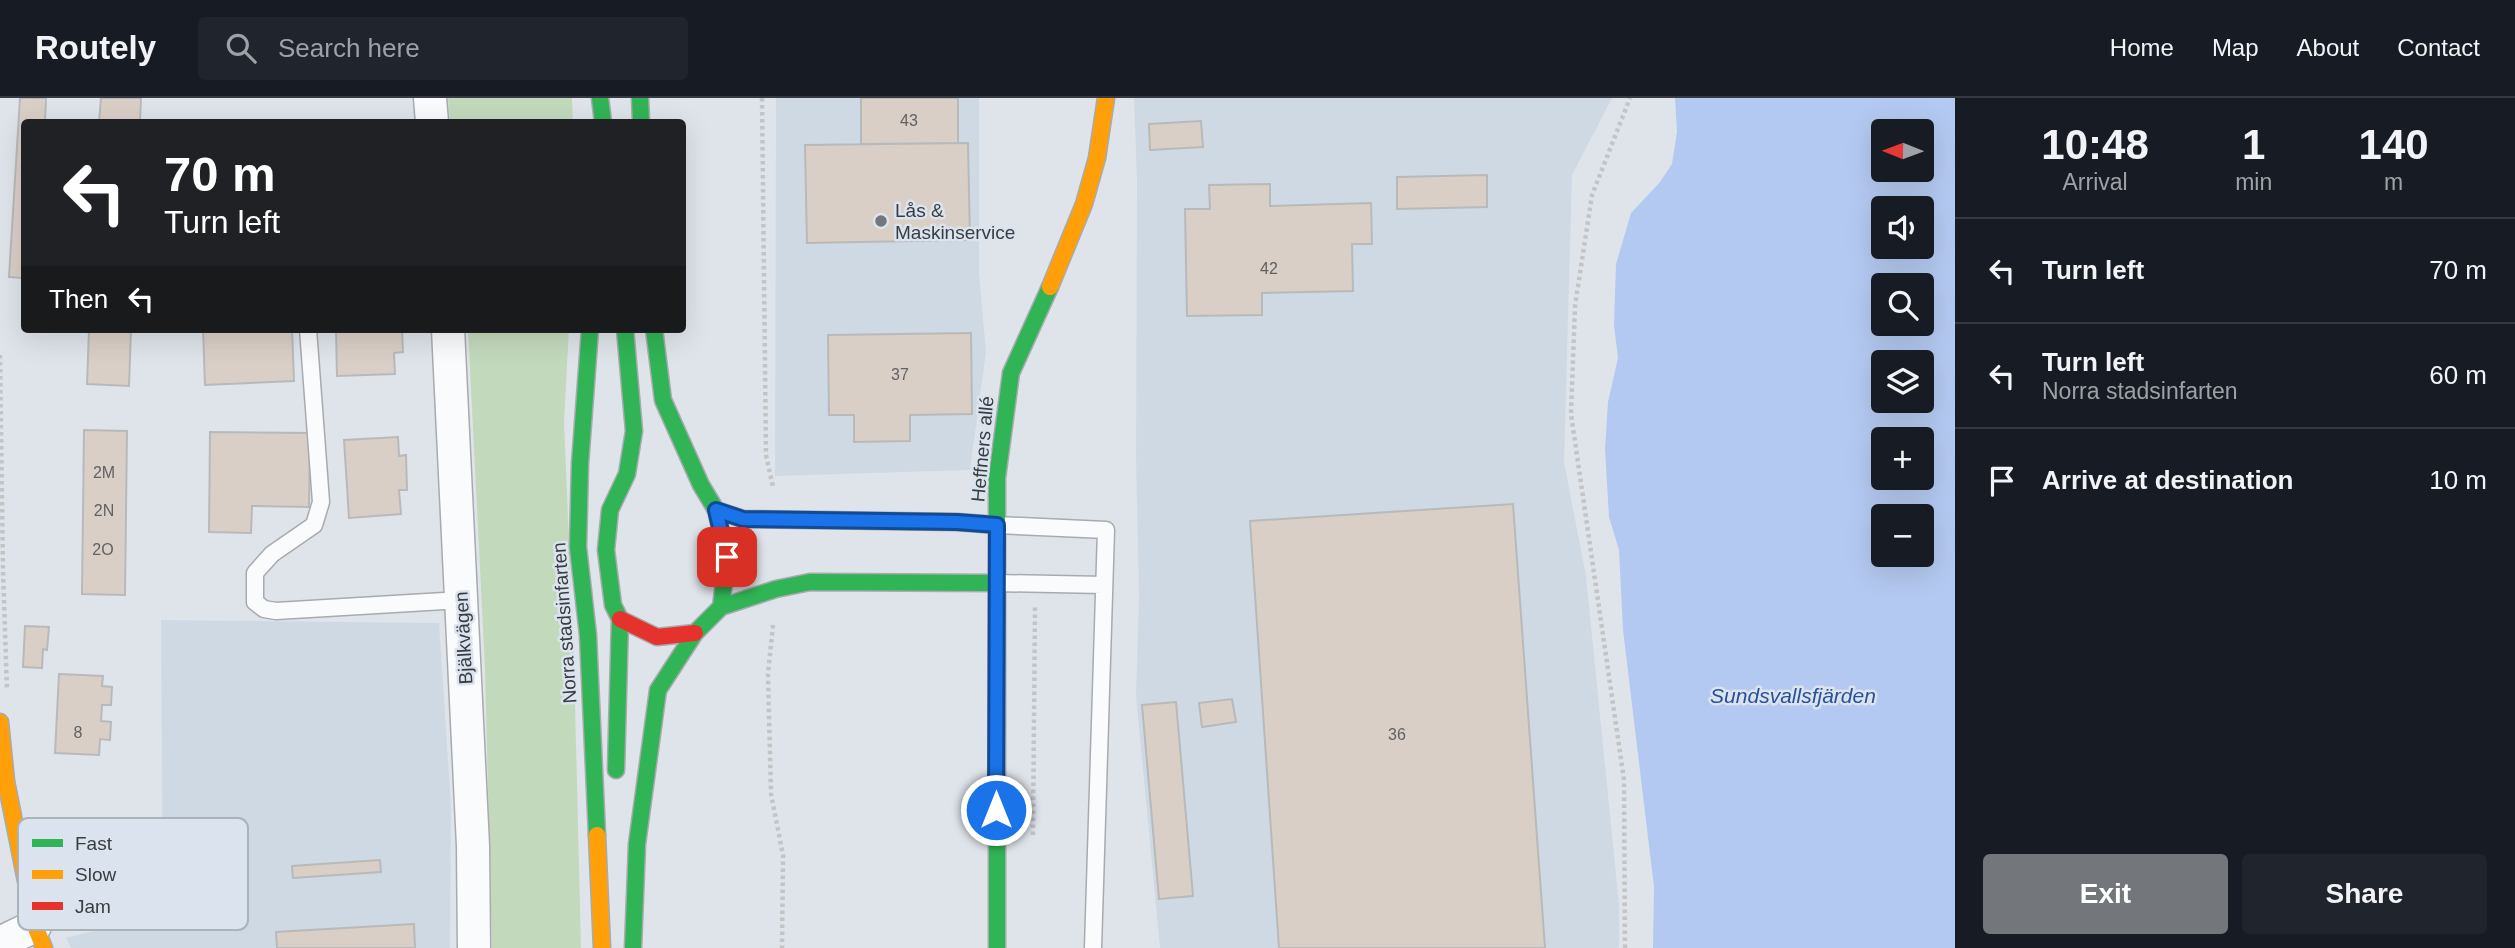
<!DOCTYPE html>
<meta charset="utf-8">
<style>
:root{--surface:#171b24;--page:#20242c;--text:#f1f3f6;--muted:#9ea1a6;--line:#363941;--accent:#73777c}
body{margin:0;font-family:Helvetica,sans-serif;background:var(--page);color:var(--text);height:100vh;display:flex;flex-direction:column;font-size:26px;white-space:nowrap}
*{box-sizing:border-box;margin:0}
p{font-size:23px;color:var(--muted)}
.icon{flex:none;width:38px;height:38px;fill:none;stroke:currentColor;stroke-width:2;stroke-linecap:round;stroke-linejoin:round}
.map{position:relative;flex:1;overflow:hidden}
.sheet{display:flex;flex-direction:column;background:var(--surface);width:560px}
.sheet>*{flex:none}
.guide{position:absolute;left:21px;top:21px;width:665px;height:214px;border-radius:7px;box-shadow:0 7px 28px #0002;background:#202124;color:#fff;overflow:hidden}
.needle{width:46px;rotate:271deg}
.fabs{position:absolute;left:1871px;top:21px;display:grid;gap:14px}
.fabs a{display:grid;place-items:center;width:63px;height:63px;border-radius:7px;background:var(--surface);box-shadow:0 7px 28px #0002;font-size:35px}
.pin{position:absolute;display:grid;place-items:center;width:60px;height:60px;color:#fff;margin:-30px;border-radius:14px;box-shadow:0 4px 10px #0006}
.me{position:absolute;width:77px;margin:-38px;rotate:0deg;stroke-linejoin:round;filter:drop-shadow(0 0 5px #0008)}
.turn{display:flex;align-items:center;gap:24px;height:147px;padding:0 28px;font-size:32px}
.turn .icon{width:91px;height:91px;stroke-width:2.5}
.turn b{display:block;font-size:49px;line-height:60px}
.then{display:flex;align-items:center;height:66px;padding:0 28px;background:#0003;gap:14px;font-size:26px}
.eta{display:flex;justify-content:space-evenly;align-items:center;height:119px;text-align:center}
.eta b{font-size:42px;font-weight:600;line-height:49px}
.primary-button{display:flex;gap:14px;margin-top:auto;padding:14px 28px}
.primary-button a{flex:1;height:80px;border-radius:7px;background:var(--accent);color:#fff;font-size:28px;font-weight:600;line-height:80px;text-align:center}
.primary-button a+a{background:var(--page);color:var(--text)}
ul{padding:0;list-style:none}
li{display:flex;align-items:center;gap:21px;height:105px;padding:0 28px;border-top:2px solid var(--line)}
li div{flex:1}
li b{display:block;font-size:26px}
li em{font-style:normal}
header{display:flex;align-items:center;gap:42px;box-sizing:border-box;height:98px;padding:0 35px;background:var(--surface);border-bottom:2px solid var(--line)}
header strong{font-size:33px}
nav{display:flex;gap:38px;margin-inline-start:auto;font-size:24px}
.search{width:490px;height:63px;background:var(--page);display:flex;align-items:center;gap:18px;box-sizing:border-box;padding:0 24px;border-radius:7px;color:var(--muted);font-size:26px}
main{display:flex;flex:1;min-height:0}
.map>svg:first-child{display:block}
.built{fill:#cfd9e4}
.green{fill:#c3d9bc}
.water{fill:#b4c9f1;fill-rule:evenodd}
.building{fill:#dacfc7;stroke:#b8b9ba;stroke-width:2}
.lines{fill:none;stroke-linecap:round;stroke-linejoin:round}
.lane-casing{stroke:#a7abaf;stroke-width:19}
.street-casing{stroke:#a7abaf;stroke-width:35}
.fast-casing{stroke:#a7abaf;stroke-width:19}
.slow-casing{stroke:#a7abaf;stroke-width:19}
.jam-casing{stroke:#a7abaf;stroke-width:19}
.path{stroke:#c2c4c6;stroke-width:4.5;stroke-dasharray:3.5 3.5;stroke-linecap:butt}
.lane{stroke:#fafbfc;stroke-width:16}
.street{stroke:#fafbfc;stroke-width:32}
.fast{stroke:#30b455;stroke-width:16}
.slow{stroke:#ff9f0a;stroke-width:16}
.jam{stroke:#e5322d;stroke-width:16}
.route-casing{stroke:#114b97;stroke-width:18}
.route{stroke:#1a73e8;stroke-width:12}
.poi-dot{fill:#73777c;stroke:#dbe4ee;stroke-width:2.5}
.labels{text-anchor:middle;stroke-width:5;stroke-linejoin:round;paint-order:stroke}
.number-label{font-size:16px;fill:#616162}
.poi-label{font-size:19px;fill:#393c40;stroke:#dbe4ee;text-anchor:start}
.street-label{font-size:19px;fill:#393c40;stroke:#dbe4ee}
.water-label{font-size:21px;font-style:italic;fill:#29509d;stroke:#dbe4ee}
.key{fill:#dbe4ee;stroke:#aab2ba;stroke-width:2}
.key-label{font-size:19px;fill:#393c40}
</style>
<header>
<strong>Routely</strong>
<div class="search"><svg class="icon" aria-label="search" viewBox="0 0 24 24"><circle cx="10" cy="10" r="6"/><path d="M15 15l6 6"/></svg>Search here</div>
<nav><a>Home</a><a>Map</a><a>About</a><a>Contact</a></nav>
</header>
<main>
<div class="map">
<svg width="1955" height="850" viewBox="0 0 1955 850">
<rect width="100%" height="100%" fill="#dfe4ea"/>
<path class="built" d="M776 0H979V175L986 254 970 372 775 378Z
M1134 0H1612L1572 77 1564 364 1586 478 1619 807V850H1160L1136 598 1139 497 1136 360 1137 82Z
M161 522 439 525 451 708 450 850H71L66 840 163 815Z"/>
<path class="green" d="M448 0H572L573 24H450Z
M468 231H569L564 324 574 564 581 850H492L485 570Z"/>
<path class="water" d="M1675 0H1955V850H1653L1654 789 1623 532 1619 452 1609 419 1605 351 1608 304 1618 260 1614 227 1616 166 1631 115 1660 84 1672 66 1677 34ZM1883 33H1922V72H1883ZM1883 110H1922V149H1883ZM1883 187H1922V226H1883ZM1883 264H1922V303H1883ZM1883 341H1922V380H1883ZM1883 418H1922V457H1883Z"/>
<path class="building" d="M20 0H46L45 24H24L23 180 9 179Z
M101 0H141L140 24H99Z
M861 0H958V45L861 46Z
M1201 23 1203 49 1150 52 1149 26Z
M968 45 970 142 807 145 805 47Z
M1487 77V109L1397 111V79Z
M1270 86V108L1371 105 1372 146H1352L1353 193 1262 195V217L1187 218 1185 111H1210L1209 87Z
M89 231H131L129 288 87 286Z
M203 231H292L294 283 205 287Z
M336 231H402L403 254 394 255 395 276 337 278Z
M971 235 972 316 910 317V343L854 344V317H829L828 237Z
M84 332 127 333 125 497 82 496Z
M210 334 310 335 309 409 252 408 251 435 209 434Z
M398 339 399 358 406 357 407 392H399L401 416 349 420 344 342Z
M1513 406 1545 850H1279L1250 423Z
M25 528 49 529 47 552 43 551 42 570 23 569Z
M59 576 103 578 102 588 112 589 111 607H102L101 623 111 624 110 642 100 641 99 657 55 655Z
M1232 601 1236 624 1202 629 1199 605Z
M1176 604 1193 798 1159 801 1142 607Z
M380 762 381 774 293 780 292 768Z
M414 826 415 850H277L276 834Z"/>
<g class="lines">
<g class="lane-casing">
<path id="lane" d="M308 231 321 404 314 427 272 456 255 475V504L264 511 276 513 461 502
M997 427 1106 432 1093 850
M996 485 1104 487"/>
</g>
<g class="street-casing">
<path id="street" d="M430 0 432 24
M448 231 473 748 474 850
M0 845 35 828"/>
</g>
<g class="fast-casing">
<path id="fast" d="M600 0 603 24
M640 0 641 24
M590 231 580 366 578 449 588 537 597 737
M716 412 743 421 957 424 997 427
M721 509 776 491 810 484 996 485
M616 672 620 521 613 507 606 452 610 412 627 376 634 333 625 231
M633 850 637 746 658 592 695 535 721 509 727 459 716 412 701 387 663 302 654 231
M997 850V380L1011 275 1050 189"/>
</g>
<g class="slow-casing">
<path id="slow" d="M1050 189 1084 106 1097 60 1106 0
M0 624 6 683 35 828 44 850
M597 737 602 850"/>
</g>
<g class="jam-casing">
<path id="jam" d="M620 521 657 539 695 535"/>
</g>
<path class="path" d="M762 0 766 357 773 389
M0 257 3 472 7 593
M773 527 768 576 771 696 783 757 782 850
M1033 737 1035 508
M1625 850 1624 682 1571 316 1575 208 1592 97 1630 0"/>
<use href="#lane" class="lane"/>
<use href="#street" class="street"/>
<use href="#fast" class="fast"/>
<use href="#slow" class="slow"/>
<use href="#jam" class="jam"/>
</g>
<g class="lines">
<g class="route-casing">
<path id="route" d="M727 459 716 412 743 421 957 424 997 427 996 712"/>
</g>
<use href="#route" class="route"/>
</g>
<circle class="poi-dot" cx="881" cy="123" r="7"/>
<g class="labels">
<g class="number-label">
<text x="909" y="28">43</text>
<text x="1269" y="176">42</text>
<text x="900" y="282">37</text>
<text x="104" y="380">2M</text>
<text x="104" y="418">2N</text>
<text x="103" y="457">2O</text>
<text x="78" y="640">8</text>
<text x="1397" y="642">36</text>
</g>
<g class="poi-label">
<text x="895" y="119">Lås &amp;<tspan x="895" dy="22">Maskinservice</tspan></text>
</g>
<g class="street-label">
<text transform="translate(982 351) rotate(-85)" y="7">Heffners allé</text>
<text transform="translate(564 525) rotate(-94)" y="7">Norra stadsinfarten</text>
<text transform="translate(463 540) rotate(-93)" y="7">Bjälkvägen</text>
</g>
<g class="water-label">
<text x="1793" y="605">Sundsvallsfjärden</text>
</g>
</g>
<rect x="18" y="720" width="230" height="112" rx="10" class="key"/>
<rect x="32" y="741" width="31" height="8" fill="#30b455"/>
<rect x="32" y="772" width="31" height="9" fill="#ff9f0a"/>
<rect x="32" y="804" width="31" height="8" fill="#e5322d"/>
<g class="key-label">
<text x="75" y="752">Fast</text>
<text x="75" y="783">Slow</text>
<text x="75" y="815">Jam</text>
</g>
</svg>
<div class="fabs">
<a><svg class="needle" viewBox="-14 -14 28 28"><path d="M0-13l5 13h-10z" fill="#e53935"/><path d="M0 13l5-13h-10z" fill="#9ea1a6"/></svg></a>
<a><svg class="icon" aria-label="sound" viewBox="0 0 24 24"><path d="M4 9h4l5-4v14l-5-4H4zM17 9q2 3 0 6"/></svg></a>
<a><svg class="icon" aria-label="search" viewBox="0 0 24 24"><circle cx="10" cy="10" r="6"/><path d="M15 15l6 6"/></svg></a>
<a><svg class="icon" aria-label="layers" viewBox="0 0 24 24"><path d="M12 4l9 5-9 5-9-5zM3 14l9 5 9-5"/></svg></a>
<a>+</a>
<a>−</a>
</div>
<div class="pin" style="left:727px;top:459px;background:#d93025"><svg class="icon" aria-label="arrive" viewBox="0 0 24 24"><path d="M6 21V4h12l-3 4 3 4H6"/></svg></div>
<svg class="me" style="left:996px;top:712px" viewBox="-20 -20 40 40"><circle r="17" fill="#1a73e8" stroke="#fff" stroke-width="3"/><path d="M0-11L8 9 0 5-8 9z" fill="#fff"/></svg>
<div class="guide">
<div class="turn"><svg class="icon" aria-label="left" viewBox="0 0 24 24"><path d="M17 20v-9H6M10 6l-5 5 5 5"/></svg><div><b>70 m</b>Turn left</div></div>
<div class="then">Then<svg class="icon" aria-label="left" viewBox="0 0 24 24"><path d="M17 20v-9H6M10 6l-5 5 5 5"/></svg></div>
</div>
</div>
<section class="sheet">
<div class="eta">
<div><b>10:48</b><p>Arrival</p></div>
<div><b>1</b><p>min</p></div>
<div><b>140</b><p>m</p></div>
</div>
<ul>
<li><svg class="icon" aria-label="left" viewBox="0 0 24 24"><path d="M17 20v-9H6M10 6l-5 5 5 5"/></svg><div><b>Turn left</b></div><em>70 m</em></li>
<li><svg class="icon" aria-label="left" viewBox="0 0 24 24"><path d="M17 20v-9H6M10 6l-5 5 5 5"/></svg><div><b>Turn left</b><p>Norra stadsinfarten</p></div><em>60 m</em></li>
<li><svg class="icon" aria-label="arrive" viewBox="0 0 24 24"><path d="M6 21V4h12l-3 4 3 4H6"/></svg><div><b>Arrive at destination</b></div><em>10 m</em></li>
</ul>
<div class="primary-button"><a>Exit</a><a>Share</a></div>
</section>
</main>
